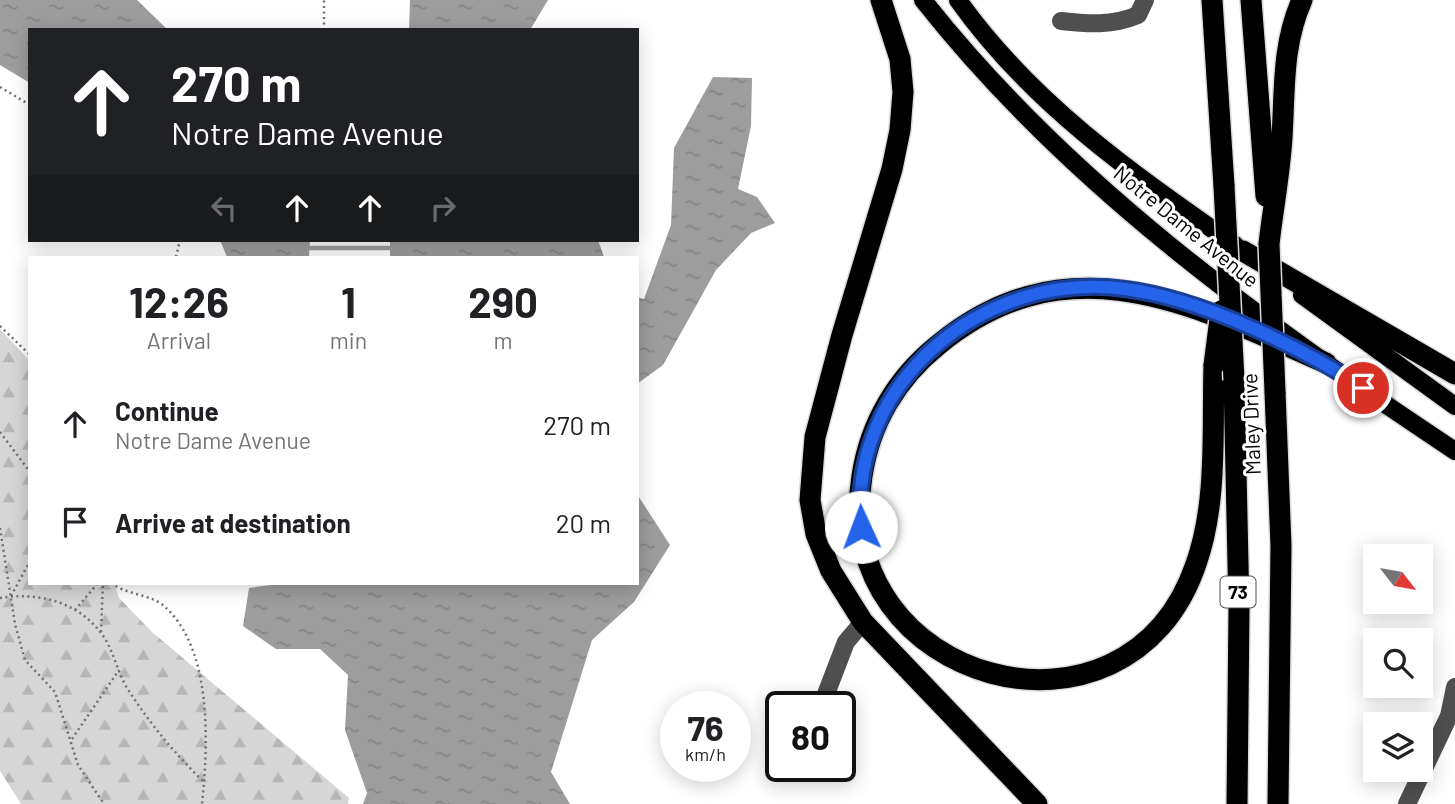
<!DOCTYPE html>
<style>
:root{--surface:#fff;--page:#f2f2f2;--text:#202124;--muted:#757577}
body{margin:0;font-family:Barlow,sans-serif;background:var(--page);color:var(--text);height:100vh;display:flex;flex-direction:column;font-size:26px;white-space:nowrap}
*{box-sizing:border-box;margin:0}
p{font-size:23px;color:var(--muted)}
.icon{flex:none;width:38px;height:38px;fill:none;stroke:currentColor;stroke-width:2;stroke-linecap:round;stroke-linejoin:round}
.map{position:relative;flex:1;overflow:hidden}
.details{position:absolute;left:28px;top:256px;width:611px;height:329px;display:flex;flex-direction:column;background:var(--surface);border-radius:0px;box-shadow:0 4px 18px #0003}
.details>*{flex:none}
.banner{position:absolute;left:28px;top:28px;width:611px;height:214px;border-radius:0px;box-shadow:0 4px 18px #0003;background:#202124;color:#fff;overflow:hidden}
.needle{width:46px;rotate:121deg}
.buttons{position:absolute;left:1363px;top:544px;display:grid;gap:14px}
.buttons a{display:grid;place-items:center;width:70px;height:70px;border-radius:0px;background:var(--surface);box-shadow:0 4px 18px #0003;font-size:35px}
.speed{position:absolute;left:660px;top:691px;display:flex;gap:14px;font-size:35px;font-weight:700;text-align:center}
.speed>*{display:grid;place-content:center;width:91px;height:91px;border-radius:50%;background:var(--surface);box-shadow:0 4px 18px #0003;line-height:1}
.speed small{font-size:18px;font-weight:400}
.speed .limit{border:4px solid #111;border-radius:10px;background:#fff;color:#111}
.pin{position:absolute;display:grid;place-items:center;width:60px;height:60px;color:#fff;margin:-30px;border:4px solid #fff;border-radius:50%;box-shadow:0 2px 7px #0007}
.me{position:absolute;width:77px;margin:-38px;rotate:358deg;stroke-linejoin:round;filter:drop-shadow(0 0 5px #0008)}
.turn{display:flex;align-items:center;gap:24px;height:147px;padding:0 28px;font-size:32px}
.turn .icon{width:91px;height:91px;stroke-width:2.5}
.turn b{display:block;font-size:49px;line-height:60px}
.lanes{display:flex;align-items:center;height:66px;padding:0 28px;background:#0003;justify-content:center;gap:35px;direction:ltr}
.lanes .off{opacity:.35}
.eta{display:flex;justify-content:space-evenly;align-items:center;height:119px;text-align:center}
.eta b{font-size:42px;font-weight:700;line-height:49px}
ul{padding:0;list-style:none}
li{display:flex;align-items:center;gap:21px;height:98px;padding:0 28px}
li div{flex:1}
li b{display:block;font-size:26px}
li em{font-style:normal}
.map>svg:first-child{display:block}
.forest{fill:url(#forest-firs)}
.water{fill:url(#water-ripples)}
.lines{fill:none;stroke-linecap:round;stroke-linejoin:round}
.stream{stroke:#9d9d9d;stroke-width:4.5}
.major-casing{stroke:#dbdbdb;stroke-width:21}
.highway-casing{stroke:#dbdbdb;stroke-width:24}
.path{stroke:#717171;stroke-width:2.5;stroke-dasharray:2 3.5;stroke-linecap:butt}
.minor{stroke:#4f4f4f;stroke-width:18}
.major{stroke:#000;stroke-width:18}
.highway{stroke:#000;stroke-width:21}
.highway-bridge-casing{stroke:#dbdbdb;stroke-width:24;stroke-linecap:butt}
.highway-bridge{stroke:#000;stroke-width:21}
.route-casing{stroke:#184099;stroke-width:18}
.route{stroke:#2563eb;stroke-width:12}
.labels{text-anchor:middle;stroke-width:6;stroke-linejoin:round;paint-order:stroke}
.shield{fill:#fff;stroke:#4c4c4c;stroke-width:2}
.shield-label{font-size:19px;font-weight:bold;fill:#000}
.street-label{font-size:21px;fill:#000;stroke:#fff}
</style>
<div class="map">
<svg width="1455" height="804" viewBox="0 0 1455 804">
<defs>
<pattern id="forest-firs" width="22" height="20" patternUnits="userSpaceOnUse" patternTransform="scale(1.75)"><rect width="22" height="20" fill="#d6d6d6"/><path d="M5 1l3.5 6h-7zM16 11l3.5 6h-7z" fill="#b6b6b6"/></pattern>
<pattern id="water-ripples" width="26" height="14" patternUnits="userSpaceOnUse" patternTransform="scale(1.75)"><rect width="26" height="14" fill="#9d9d9d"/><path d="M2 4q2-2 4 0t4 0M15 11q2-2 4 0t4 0" fill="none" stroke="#858585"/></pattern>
</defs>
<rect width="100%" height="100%" fill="#fff"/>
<path class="forest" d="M0 329 30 361V583H114L119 598 152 632 349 798 348 804H21L0 771Z"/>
<path class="water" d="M0 0H137L168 30H30V83L0 65Z
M410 0H548L530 30H409Z
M713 77 752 78 751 126 738 189 757 197 775 223 751 233 716 270 663 365 637 384V297L644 299 671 225 674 148Z
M220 240H310L309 257H227Z
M390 240H598L604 257H390Z
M637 494 670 545 634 602 592 640 551 772 570 804H363L367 793 345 730 348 675 320 649H276L243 626 249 588 286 583H637Z"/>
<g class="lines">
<path class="stream" d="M310 248H390"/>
<g class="major-casing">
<path id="major" d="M923 0C1068 184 1261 322 1455 451
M958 0C1031 103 1132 173 1235 245
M1302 295 1455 406"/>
</g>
<g class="highway-casing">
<path id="highway" d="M881 0 900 59 903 92 900 130 892 169 842 335 815 437 810 500 816 534 831 571 863 622 1037 804
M1212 0 1224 186
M1251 0 1266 196
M1269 244C1273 208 1280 173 1282 137 1285 89 1282 45 1302 0
M1243 251 1455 374
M1214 365C1212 429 1218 502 1196 564 1127 766 829 682 862 476 870 423 897 378 938 345 1068 238 1194 305 1326 363
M1234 380 1239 609 1237 804
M1275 392 1281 546 1278 804"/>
</g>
<path class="path" d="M324 30V0
M0 87 30 105
M176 257 180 240
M0 326 30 355
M0 432 30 472
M0 528 15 624 25 660 55 692 78 765 104 804
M111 583C127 595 150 594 164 606 213 649 208 745 202 804
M11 596 30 561
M0 598C37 592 77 601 101 633 114 649 117 674 129 691 151 725 175 754 204 782
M75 610 98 583
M101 632 103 583
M72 739 119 670"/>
<path class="minor" d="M1061 21C1088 24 1112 26 1138 15L1145 0
M821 707 846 642 863 622
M833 766 834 769
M1407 804 1449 716 1455 687"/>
<use href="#major" class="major"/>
<use href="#highway" class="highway"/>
<g class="highway-bridge-casing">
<path id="highway-bridge" d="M1224 186 1234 380
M1269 244 1275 392
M1214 365 1221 311"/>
</g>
<use href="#highway-bridge" class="highway-bridge"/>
</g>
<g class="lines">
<g class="route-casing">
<path id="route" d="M861 527C848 382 984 270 1125 289 1199 298 1302 347 1363 388"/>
</g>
<use href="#route" class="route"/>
</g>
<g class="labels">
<rect class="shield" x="1220.5" y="576.5" width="35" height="31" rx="5"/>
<g class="shield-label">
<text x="1238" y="599">73</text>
</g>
<g class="street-label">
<text transform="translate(1186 227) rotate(39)" y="7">Notre Dame Avenue</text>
<text transform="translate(1252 424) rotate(-92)" y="7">Maley Drive</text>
</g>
</g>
</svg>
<div class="buttons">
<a><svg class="needle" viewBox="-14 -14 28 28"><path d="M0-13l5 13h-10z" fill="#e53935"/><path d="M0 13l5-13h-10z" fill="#757577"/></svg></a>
<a><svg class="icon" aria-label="search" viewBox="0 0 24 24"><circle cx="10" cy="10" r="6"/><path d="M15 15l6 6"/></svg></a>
<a><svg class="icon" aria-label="layers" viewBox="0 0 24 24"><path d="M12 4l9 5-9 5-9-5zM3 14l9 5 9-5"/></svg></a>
</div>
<div class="speed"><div>76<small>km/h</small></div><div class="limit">80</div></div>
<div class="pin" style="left:1363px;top:388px;background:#d93025"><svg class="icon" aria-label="arrive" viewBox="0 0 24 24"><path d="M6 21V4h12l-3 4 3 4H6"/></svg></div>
<svg class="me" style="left:861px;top:527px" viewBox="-20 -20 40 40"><circle r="19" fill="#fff"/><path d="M0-13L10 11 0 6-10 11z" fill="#2563eb"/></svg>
<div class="banner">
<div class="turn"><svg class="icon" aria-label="ahead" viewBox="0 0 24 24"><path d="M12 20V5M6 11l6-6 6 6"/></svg><div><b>270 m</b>Notre Dame Avenue</div></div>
<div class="lanes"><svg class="icon off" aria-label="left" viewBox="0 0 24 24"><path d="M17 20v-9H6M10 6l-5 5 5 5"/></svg><svg class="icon" aria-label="ahead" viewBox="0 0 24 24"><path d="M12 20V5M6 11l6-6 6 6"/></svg><svg class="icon" aria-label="ahead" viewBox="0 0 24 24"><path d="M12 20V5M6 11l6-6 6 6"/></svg><svg class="icon off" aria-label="right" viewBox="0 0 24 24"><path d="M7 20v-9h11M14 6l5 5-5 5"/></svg></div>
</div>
<section class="details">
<div class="eta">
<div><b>12:26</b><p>Arrival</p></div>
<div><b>1</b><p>min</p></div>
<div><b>290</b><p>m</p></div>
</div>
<ul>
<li><svg class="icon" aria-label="ahead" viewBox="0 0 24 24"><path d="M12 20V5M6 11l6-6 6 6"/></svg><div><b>Continue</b><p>Notre Dame Avenue</p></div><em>270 m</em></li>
<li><svg class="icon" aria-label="arrive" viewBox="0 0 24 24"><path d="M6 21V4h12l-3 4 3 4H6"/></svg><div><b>Arrive at destination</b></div><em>20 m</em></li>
</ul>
</section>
</div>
